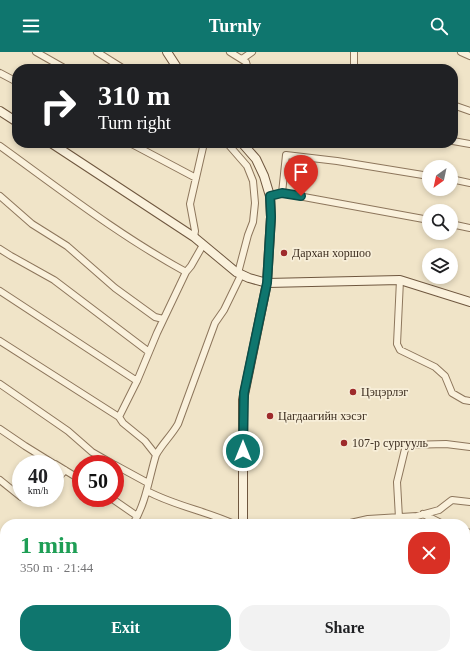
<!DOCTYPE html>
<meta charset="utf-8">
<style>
:root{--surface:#fff;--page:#f2f2f2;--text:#202124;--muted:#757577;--accent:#0f766e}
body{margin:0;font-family:"Times New Roman",serif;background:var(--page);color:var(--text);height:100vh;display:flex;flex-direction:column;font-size:15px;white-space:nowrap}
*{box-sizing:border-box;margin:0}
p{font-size:13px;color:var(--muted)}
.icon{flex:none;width:22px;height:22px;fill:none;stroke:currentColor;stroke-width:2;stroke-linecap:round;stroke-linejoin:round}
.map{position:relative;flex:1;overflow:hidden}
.details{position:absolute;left:0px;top:467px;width:470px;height:140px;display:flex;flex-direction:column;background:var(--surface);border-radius:16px 16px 0 0;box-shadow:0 2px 6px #0003}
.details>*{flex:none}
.guide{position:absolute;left:12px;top:12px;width:446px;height:84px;border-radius:16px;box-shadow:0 2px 6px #0003;background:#202124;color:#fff;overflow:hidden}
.needle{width:26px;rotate:213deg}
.buttons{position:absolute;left:422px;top:108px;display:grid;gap:8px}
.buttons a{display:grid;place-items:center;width:36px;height:36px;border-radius:50%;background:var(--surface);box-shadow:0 2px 6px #0003;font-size:20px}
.speed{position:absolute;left:12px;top:403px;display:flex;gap:8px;font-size:20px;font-weight:700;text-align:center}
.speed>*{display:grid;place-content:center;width:52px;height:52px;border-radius:50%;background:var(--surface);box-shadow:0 2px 6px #0003;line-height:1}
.speed small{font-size:10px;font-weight:400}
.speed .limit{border:6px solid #d22;background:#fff;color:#111}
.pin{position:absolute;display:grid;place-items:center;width:34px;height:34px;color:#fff;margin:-41px -17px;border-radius:50% 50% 50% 0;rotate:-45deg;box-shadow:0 0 4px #0007}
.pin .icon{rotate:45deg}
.me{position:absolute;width:44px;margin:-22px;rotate:0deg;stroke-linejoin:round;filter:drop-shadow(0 0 3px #0008)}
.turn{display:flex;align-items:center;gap:14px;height:84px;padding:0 20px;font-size:18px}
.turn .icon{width:52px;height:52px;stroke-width:2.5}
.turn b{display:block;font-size:28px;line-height:34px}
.round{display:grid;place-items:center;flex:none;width:42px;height:42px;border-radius:16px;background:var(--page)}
.summary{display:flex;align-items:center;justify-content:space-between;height:68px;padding:0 20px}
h1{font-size:24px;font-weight:700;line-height:30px;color:#1e9e55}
.cta{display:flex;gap:8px;margin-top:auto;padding:8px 20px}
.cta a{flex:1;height:46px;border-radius:16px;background:var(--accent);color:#fff;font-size:16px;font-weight:700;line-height:46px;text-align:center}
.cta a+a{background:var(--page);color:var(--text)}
header{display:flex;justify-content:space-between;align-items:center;height:52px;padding:0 20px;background:var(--accent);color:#fff;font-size:18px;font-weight:700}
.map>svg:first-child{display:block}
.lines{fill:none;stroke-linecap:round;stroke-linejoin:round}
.street-casing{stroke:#8d765c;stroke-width:8}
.secondary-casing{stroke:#6f573f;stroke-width:10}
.street{stroke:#faf1dc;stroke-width:6}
.secondary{stroke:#faf1dc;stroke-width:8}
.route-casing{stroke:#0a4d48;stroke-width:10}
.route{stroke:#0f766e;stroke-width:7}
.poi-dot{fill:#9e2a2b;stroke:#f7eed8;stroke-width:1.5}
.labels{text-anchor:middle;stroke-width:3.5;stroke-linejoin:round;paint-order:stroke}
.poi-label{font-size:12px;fill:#3d2e20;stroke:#f7eed8;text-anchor:start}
</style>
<header><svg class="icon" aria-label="menu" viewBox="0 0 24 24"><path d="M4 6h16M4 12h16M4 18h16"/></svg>Turnly<svg class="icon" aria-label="search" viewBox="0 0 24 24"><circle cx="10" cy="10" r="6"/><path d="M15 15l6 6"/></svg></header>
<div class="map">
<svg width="470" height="607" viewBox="0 0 470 607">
<rect width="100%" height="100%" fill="#f0e4c8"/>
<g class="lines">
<g class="street-casing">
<path id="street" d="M36 0 66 17
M97 0 124 17
M230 0 246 10 248 17
M354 0V17
M461 0 470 4
M242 7 252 0
M0 21 17 30
M453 53 470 59
M453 89 470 92
M130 91 196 126
M227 91 247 114 253 129 255 151 253 170 248 183 238 221
M0 94C61 138 120 184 186 220
M451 127 470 131
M282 141 429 168
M0 144 32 172 67 194 115 236 155 265 163 267
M270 144 282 141 286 103 337 109 429 124
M451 172 470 176
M194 185 195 179 190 152 204 91
M0 197 11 204 54 228 149 300
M400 228 397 292 400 298 435 315 445 324 452 341 464 348 470 349
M0 239 137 329
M0 289 119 365
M0 332 68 379 92 400 113 412
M0 377 25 394 54 412
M156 403C162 392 171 384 178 372L215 271 224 258 241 223
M55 412 81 428
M115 413 148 431
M0 428 21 445
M55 430 65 418
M147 439C175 454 206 459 234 472
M111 446 137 464
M423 462 443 472
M133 472C146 451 149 426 156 403L145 389 123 371 119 365 137 329 157 281 186 220 191 214 203 193
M346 472 368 467 417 464 439 458 452 448 470 450
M405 472 399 466 397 430 406 393 446 392 470 395
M465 479 470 481
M0 497 5 499
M465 510 470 511
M3 538 5 539
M465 551 470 555
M0 593 5 597
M465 599 470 602
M13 602 21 607
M205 602 211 607
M257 602 263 607
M334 602 340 607
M408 602 416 607
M39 607 43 602
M191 607 195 602"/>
</g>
<g class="secondary-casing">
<path id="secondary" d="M167 0 178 17
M0 59 17 70
M51 91 194 185 236 220 249 226 267 231 400 228 470 250
M242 91 256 107 264 124 270 144 271 165 267 231 243 348V472
M114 607 116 602"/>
</g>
<use href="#street" class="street"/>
<use href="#secondary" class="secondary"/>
</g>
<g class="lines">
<g class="route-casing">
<path id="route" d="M243 399 244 341 267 231 271 165 270 144 282 141 301 144"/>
</g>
<use href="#route" class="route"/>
</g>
<g class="poi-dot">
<circle cx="284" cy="201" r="4"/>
<circle cx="353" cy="340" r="4"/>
<circle cx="270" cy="364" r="4"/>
<circle cx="344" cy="391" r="4"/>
</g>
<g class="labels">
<g class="poi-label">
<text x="292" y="205">Дархан хоршоо</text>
<text x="361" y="344">Цэцэрлэг</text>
<text x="278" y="368">Цагдаагийн хэсэг</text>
<text x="352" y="395">107-р сургууль</text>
</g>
</g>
</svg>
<div class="buttons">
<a><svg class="needle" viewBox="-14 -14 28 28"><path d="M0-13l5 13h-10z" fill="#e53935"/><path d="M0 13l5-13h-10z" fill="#757577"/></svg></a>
<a><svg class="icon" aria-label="search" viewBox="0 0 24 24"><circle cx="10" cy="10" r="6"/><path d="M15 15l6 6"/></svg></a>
<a><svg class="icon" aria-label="layers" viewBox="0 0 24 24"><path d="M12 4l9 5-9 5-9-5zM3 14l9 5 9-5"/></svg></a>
</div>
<div class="speed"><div>40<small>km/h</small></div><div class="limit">50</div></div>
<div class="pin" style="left:301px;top:144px;background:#d93025"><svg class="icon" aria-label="arrive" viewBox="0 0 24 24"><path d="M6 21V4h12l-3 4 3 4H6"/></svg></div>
<svg class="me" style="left:243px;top:399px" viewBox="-20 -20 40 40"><circle r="17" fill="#0f766e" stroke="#fff" stroke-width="3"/><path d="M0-11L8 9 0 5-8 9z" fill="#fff"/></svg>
<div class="guide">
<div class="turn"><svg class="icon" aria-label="right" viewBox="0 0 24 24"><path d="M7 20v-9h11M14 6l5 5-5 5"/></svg><div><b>310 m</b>Turn right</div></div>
</div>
<section class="details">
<div class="summary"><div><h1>1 min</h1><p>350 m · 21:44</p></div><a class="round" style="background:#d93025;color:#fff"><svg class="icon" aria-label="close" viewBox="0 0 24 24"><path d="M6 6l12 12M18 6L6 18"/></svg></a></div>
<div class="cta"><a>Exit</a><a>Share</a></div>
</section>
</div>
